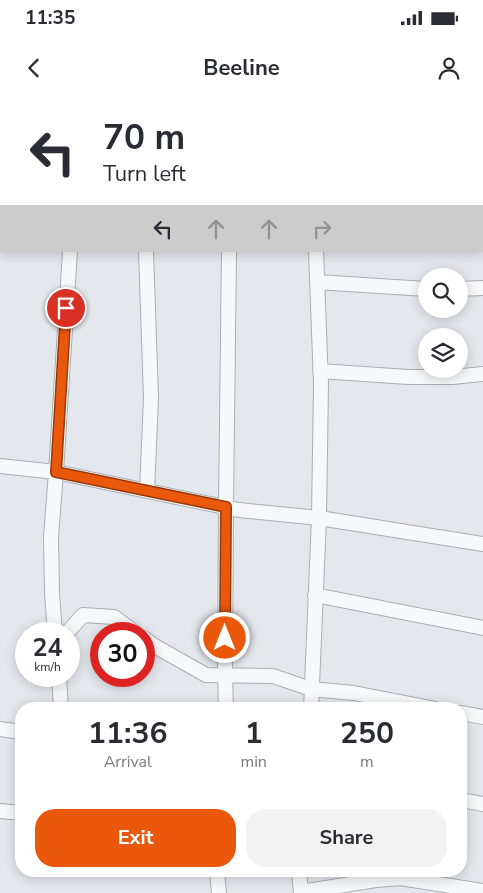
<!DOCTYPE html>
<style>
:root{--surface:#fff;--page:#f2f2f3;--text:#2b2b33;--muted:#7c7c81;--accent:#ea580c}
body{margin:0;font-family:"Nunito Sans",sans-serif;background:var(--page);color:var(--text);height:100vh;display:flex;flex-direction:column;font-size:19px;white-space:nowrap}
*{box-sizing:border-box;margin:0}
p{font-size:16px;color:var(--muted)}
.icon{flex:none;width:28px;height:28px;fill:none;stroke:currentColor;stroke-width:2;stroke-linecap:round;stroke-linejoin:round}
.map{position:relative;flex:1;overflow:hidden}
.sheet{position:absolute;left:15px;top:602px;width:452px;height:175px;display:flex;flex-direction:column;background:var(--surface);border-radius:20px;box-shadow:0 2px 12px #0003}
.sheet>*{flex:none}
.top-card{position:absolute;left:0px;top:0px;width:484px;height:152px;box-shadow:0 2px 12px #0003;background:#fff;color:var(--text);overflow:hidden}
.controls{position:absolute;left:418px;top:168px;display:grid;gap:10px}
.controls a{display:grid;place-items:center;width:50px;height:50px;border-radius:50%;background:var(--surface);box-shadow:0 2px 12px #0003;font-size:25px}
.speed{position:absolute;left:15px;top:522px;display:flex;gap:10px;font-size:25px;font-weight:700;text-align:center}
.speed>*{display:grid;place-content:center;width:65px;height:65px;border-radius:50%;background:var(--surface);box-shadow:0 2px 12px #0003;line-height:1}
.speed small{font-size:12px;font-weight:400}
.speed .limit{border:8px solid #d22;background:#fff;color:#111}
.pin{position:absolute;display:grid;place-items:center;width:42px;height:42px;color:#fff;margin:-21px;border:2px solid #fff;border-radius:50%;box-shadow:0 1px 5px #0007}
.me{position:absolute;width:55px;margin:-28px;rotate:0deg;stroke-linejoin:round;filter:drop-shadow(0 0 4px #0008)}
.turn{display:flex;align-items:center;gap:18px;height:105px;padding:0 20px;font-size:22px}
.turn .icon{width:65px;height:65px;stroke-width:2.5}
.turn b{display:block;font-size:35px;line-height:42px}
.lanes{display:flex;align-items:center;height:48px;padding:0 20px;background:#0003;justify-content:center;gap:25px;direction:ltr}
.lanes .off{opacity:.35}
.eta{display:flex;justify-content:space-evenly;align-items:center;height:85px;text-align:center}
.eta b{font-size:30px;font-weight:700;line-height:35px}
.primary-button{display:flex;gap:10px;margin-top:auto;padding:10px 20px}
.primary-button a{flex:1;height:58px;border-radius:20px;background:var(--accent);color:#fff;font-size:20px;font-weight:700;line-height:58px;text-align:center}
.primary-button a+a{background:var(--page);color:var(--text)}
.status{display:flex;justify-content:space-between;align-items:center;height:35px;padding:0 25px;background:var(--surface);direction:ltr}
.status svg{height:14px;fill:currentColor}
header{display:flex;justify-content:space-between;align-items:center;height:65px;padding:0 20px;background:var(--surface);font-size:22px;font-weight:700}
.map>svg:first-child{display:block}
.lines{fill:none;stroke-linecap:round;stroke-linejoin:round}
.minor-casing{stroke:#a9aeb7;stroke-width:16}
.minor{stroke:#f7f8fa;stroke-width:14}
.route-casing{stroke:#983908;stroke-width:12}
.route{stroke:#ea580c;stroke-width:9}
</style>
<div class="status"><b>11:35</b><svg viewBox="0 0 49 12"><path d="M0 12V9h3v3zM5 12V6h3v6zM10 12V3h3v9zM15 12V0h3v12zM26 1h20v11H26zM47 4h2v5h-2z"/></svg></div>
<header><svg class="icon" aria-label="back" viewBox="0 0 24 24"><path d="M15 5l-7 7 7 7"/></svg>Beeline<svg class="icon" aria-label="person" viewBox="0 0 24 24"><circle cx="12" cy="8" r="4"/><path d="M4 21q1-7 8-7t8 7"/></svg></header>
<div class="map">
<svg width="483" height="793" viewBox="0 0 483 793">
<rect width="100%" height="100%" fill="#e4e7ec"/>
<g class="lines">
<g class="minor-casing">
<path id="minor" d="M225 0V1
M301 0V1
M391 0V1
M86 1V0
M0 71 1 72
M482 107H483
M146 151 151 298 147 391
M317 182 426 189
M459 189 483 188
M320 271 408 277H452L483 274
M0 366 56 372 239 410 319 418 483 444
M315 495 483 528
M55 534 52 493 51 437 56 372 70 151
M66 534 83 515 114 517 137 534
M144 538 153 545 206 575 273 576 311 589 354 593 436 609
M59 576 61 609
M226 609 225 575 226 407 229 151
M311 609 319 418 321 284 316 151
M461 613 483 617
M0 629 21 632
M461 700 483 704
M0 711 21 713
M217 771 219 793
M299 771 301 793
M301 792 376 780 400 778 483 791"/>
</g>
<use href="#minor" class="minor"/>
</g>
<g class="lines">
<g class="route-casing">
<path id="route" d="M66 208 56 372 226 407 225 538"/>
</g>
<use href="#route" class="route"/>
</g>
</svg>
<div class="controls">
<a><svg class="icon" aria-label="search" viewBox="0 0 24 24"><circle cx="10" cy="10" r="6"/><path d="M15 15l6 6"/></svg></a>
<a><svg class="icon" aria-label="layers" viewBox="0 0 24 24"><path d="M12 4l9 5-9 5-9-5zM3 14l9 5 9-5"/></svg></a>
</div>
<div class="speed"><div>24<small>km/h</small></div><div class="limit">30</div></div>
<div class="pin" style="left:66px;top:208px;background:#d93025"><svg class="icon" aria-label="arrive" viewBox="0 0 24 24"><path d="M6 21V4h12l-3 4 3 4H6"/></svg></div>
<svg class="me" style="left:225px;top:538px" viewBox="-20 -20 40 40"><circle r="17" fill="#ea580c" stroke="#fff" stroke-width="3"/><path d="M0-11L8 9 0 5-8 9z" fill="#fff"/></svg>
<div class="top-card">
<div class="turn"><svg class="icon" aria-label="left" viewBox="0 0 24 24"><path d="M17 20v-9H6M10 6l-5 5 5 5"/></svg><div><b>70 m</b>Turn left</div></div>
<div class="lanes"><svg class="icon" aria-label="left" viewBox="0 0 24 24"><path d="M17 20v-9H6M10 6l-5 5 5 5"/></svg><svg class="icon off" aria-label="ahead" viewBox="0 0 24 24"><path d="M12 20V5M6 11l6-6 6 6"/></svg><svg class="icon off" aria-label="ahead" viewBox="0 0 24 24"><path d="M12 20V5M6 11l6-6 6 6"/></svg><svg class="icon off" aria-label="right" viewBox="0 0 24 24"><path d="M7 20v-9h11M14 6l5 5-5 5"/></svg></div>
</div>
<section class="sheet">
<div class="eta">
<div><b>11:36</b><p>Arrival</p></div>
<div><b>1</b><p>min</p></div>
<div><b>250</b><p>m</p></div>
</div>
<div class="primary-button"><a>Exit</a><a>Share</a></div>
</section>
</div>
